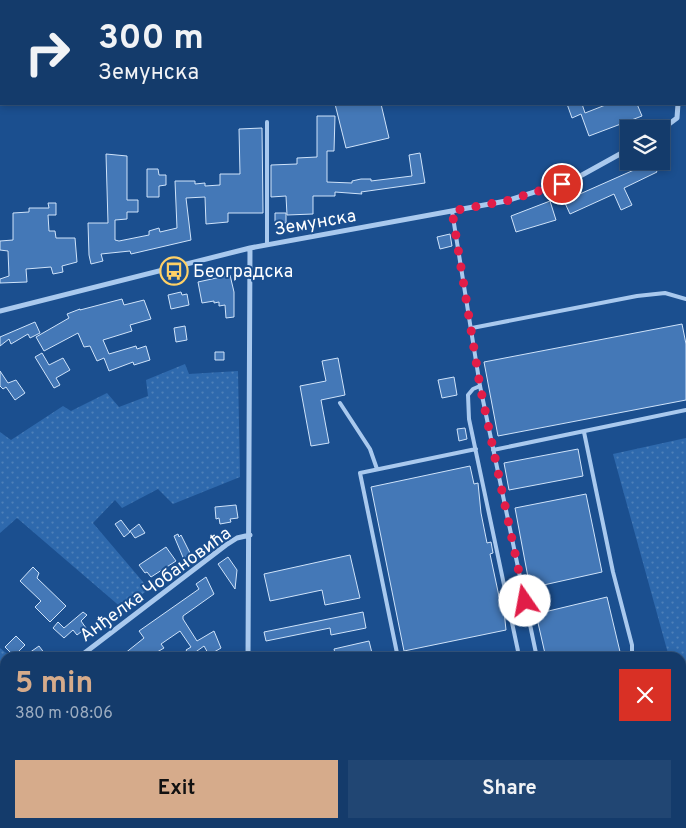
<!DOCTYPE html>
<meta charset="utf-8">
<style>
:root{--surface:#143b6b;--page:#214673;--text:#f1f3f6;--muted:#9dadc1;--line:#33557e;--accent:#d6ab8b}
body{margin:0;font-family:Overpass,sans-serif;background:var(--page);color:var(--text);height:100vh;display:flex;flex-direction:column;font-size:19px;white-space:nowrap}
*{box-sizing:border-box;margin:0}
p{font-size:16px;color:var(--muted)}
.icon{flex:none;width:28px;height:28px;fill:none;stroke:currentColor;stroke-width:2;stroke-linecap:round;stroke-linejoin:round}
.map{position:relative;flex:1;overflow:hidden}
.sheet{position:absolute;left:0px;top:652px;width:686px;height:176px;display:flex;flex-direction:column;background:var(--surface);border-radius:15px 15px 0 0;box-shadow:0 2px 8px #0003,0 0 0 1px var(--line)}
.sheet>*{flex:none}
.top-card{position:absolute;left:0px;top:0px;width:686px;height:105px;box-shadow:0 2px 8px #0003,0 0 0 1px var(--line);background:#143b6b;color:var(--text);overflow:hidden}
.buttons{position:absolute;left:620px;top:120px;display:grid;gap:10px}
.buttons a{display:grid;place-items:center;width:50px;height:50px;border-radius:0px;background:var(--surface);box-shadow:0 2px 8px #0003,0 0 0 1px var(--line);font-size:25px}
.pin{position:absolute;display:grid;place-items:center;width:42px;height:42px;color:#fff;margin:-21px;border:2px solid #fff;border-radius:50%;box-shadow:0 1px 5px #0007}
.me{position:absolute;width:55px;margin:-28px;rotate:348deg;stroke-linejoin:round;filter:drop-shadow(0 0 4px #0008)}
.turn{display:flex;align-items:center;gap:18px;height:105px;padding:0 15px;font-size:22px}
.turn .icon{width:65px;height:65px;stroke-width:2.5}
.turn b{display:block;font-size:35px;line-height:42px}
.round{display:grid;place-items:center;flex:none;width:52px;height:52px;border-radius:0px;background:var(--page)}
.head{display:flex;align-items:center;justify-content:space-between;height:85px;padding:0 15px}
h1{font-size:30px;font-weight:700;line-height:38px;color:var(--accent)}
.primary-button{display:flex;gap:10px;margin-top:auto;padding:10px 15px}
.primary-button a{flex:1;height:58px;border-radius:0px;background:var(--accent);color:#111;font-size:20px;font-weight:700;line-height:58px;text-align:center}
.primary-button a+a{background:var(--page);color:var(--text)}
.map>svg:first-child{display:block}
.grass{fill:url(#grass-dots)}
.building{fill:#4478b7;stroke:#cfe3fa}
.lines{fill:none;stroke-linecap:round;stroke-linejoin:round}
.service{stroke:#a9c9ee;stroke-width:4}
.minor{stroke:#a9c9ee;stroke-width:5}
.rail{stroke:#fff;stroke-width:2.5;stroke-dasharray:9 4;stroke-linecap:butt}
.route{stroke:#e11d48;stroke-width:9;stroke-dasharray:0 16.2}
.labels{text-anchor:middle;stroke-width:4;stroke-linejoin:round;paint-order:stroke}
.street-label{font-size:18px;fill:#fff;stroke:#1b4f8f}
.poi-label{font-size:18px;fill:#fff;stroke:#1b4f8f;text-anchor:start}
</style>
<div class="map">
<svg width="686" height="828" viewBox="0 0 686 828">
<defs>
<pattern id="grass-dots" width="8" height="8" patternUnits="userSpaceOnUse" patternTransform="scale(1.25)"><rect width="8" height="8" fill="#2e69ad"/><path d="M2 2h.1M6 6h.1" fill="none" stroke="#4d80b9" stroke-width="1.8" stroke-linecap="round"/></pattern>
</defs>
<rect width="100%" height="100%" fill="#1b4f8f"/>
<path class="grass" d="M185 364 189 374 238 371 240 477 173 504 158 489 122 508 115 500 93 523 149 589 123 609 17 518 0 533V432L11 440 63 406 71 411 107 393 119 407 148 396 146 380Z
M686 438V776L681 777V658L669 657 613 454Z
M0 648 11 657 5 658 4 702 0 698Z
M486 824H569L574 828H487Z"/>
<path class="building" d="M335 104H381L389 138 346 148Z
M567 104H582L585 113 608 104H637L642 116 589 136 581 114 572 118Z
M317 116H335L334 151H327V182L352 183V181L361 179H371V181L412 176 409 155 420 153 425 183 361 192 362 194 335 192V196H313V214L287 215 286 196 271 197V165L297 164V158L317 157Z
M262 128 263 213H228V222L206 224 205 197 186 198 191 240 131 254 130 251 101 254 103 261 91 264 89 255 88 223H108L106 154 127 156V200H138V212H127V219L115 220V240L119 241 149 235V231L159 228 160 232 177 228 175 181H195V184L205 183V186L220 185V174H240L239 129Z
M652 162 657 172 624 188 632 205 621 210 614 194 570 214 564 201Z
M147 169H158L159 175H166V185L159 186V197H147Z
M550 201 556 220 516 232 511 216Z
M48 203H56V215H48L49 231H55L56 238H75L77 262 62 266 63 272 53 274 51 267 26 269 27 282 0 283V279L9 276 8 251 0 250V241L13 240V213L29 212V208H49Z
M275 213H286V223H275Z
M450 234 452 246 440 249 437 237Z
M230 275 234 292V317L226 318 225 305 219 306V302L214 303V301L202 303 198 282Z
M181 292 182 295 187 294 189 305 171 309 168 295Z
M122 299 124 305 144 300 151 319 130 325 132 331 103 340 109 354 136 346 137 349 146 346 150 360 134 365 133 362 109 371 104 358 97 361 90 346 84 347 78 333 44 351 36 337 69 318 67 314 80 309V310Z
M35 322 40 333 30 338 28 334 11 344 9 339 0 346V337Z
M682 324 686 344V400L498 436 484 362Z
M185 326 187 340 176 342 174 328Z
M215 352H224V360H215Z
M42 353 49 365 63 358 70 370 56 378 60 385 54 388 35 357Z
M338 358 345 395 321 400 329 443 311 446 300 386 326 381 322 361Z
M0 371 8 383 16 380 25 393 15 400 6 387 3 389 0 386Z
M454 377 457 395 442 398 438 380Z
M465 428 467 439 459 441 457 429Z
M578 449 583 476 509 490 504 463Z
M470 466 474 484 478 483 481 513 487 543 491 542 493 553 490 554 500 601H503L506 630 404 651 371 487Z
M586 494 602 572 530 588 515 508Z
M236 505 238 518 230 519 231 522 220 524 219 518 216 519 215 507Z
M121 520 130 532 124 537 115 524Z
M139 524 145 533 135 538 130 531Z
M178 534 179 537 181 535 192 557 185 562 174 536Z
M166 547 176 561 151 577 147 572 145 573 139 565Z
M350 555 360 598 325 605 322 590 270 601 264 574Z
M228 557 237 570 235 589 218 564Z
M33 567 39 573 37 578 66 606 50 622 35 607 41 601 20 581Z
M206 577 214 594 183 616V619L197 641 214 631 221 648 209 655 204 646 190 656 186 650 191 647 180 631 161 644 164 648 147 658H119L144 638 139 631 199 589 196 584Z
M607 597 621 656 546 658 536 614Z
M83 612 87 615 81 621 86 628 77 635 73 630 64 638 53 628 58 622 64 628Z
M363 612 366 628 331 635 330 628 266 641 264 632Z
M16 636 25 645 14 656 5 647Z
M369 641 373 657 336 658 334 649Z
M39 646 48 658H32L29 653Z"/>
<g class="lines">
<path class="service" d="M452 211 480 386 537 658
M267 244V122
M472 328 637 296 665 293 686 299
M480 386 473 389 468 395 469 419 518 651 521 658
M340 403 370 449 377 469
M584 432 613 572 632 645V658
M493 450 686 410
M398 658 360 473 476 449"/>
<path class="minor" d="M169 0 171 1
M633 0V1
M661 130 677 118 678 104
M0 311 250 248 506 201 573 180 629 149
M78 658 226 545 237 538 250 535
M248 658 250 248
M0 717 5 714
M261 824 262 828"/>
<path class="rail" d="M665 0 666 1
M685 50 686 53"/>
</g>
<g class="lines">
<path class="route" d="M525 601 480 386 452 211 506 201 562 184"/>
</g>
<defs>
<g id="bus-ring" transform="scale(1.4375)"><circle r="9.5" fill="#1b4f8f" stroke="#ffd166" stroke-width="1.5"/><path d="M-5-6H5V4H4V6H2V4H-2V6H-4V4H-5ZM-3.5-4V0h7V-4ZM-3.5 1.2v1.5H-2V1.2ZM2 1.2v1.5H3.5V1.2Z" fill="#ffd166"/></g>
</defs>
<g fill-rule="evenodd">
<use href="#bus-ring" x="174" y="271"/>
</g>
<g class="labels">
<g class="street-label">
<text transform="translate(315 222) rotate(-10)" y="6">Земунска</text>
<text transform="translate(155 584) rotate(-36)" y="6">Анђелка Чобановића</text>
</g>
<g class="poi-label">
<text x="193" y="277">Београдска</text>
</g>
</g>
</svg>
<div class="buttons">
<a><svg class="icon" aria-label="layers" viewBox="0 0 24 24"><path d="M12 4l9 5-9 5-9-5zM3 14l9 5 9-5"/></svg></a>
</div>
<div class="pin" style="left:562px;top:184px;background:#d93025"><svg class="icon" aria-label="arrive" viewBox="0 0 24 24"><path d="M6 21V4h12l-3 4 3 4H6"/></svg></div>
<svg class="me" style="left:525px;top:601px" viewBox="-20 -20 40 40"><circle r="19" fill="#fff"/><path d="M0-13L10 11 0 6-10 11z" fill="#e11d48"/></svg>
<div class="top-card">
<div class="turn"><svg class="icon" aria-label="right" viewBox="0 0 24 24"><path d="M7 20v-9h11M14 6l5 5-5 5"/></svg><div><b>300 m</b>Земунска</div></div>
</div>
<section class="sheet">
<div class="head"><div><h1>5 min</h1><p>380 m · 08:06</p></div><a class="round" style="background:#d93025;color:#fff"><svg class="icon" aria-label="close" viewBox="0 0 24 24"><path d="M6 6l12 12M18 6L6 18"/></svg></a></div>
<div class="primary-button"><a>Exit</a><a>Share</a></div>
</section>
</div>
